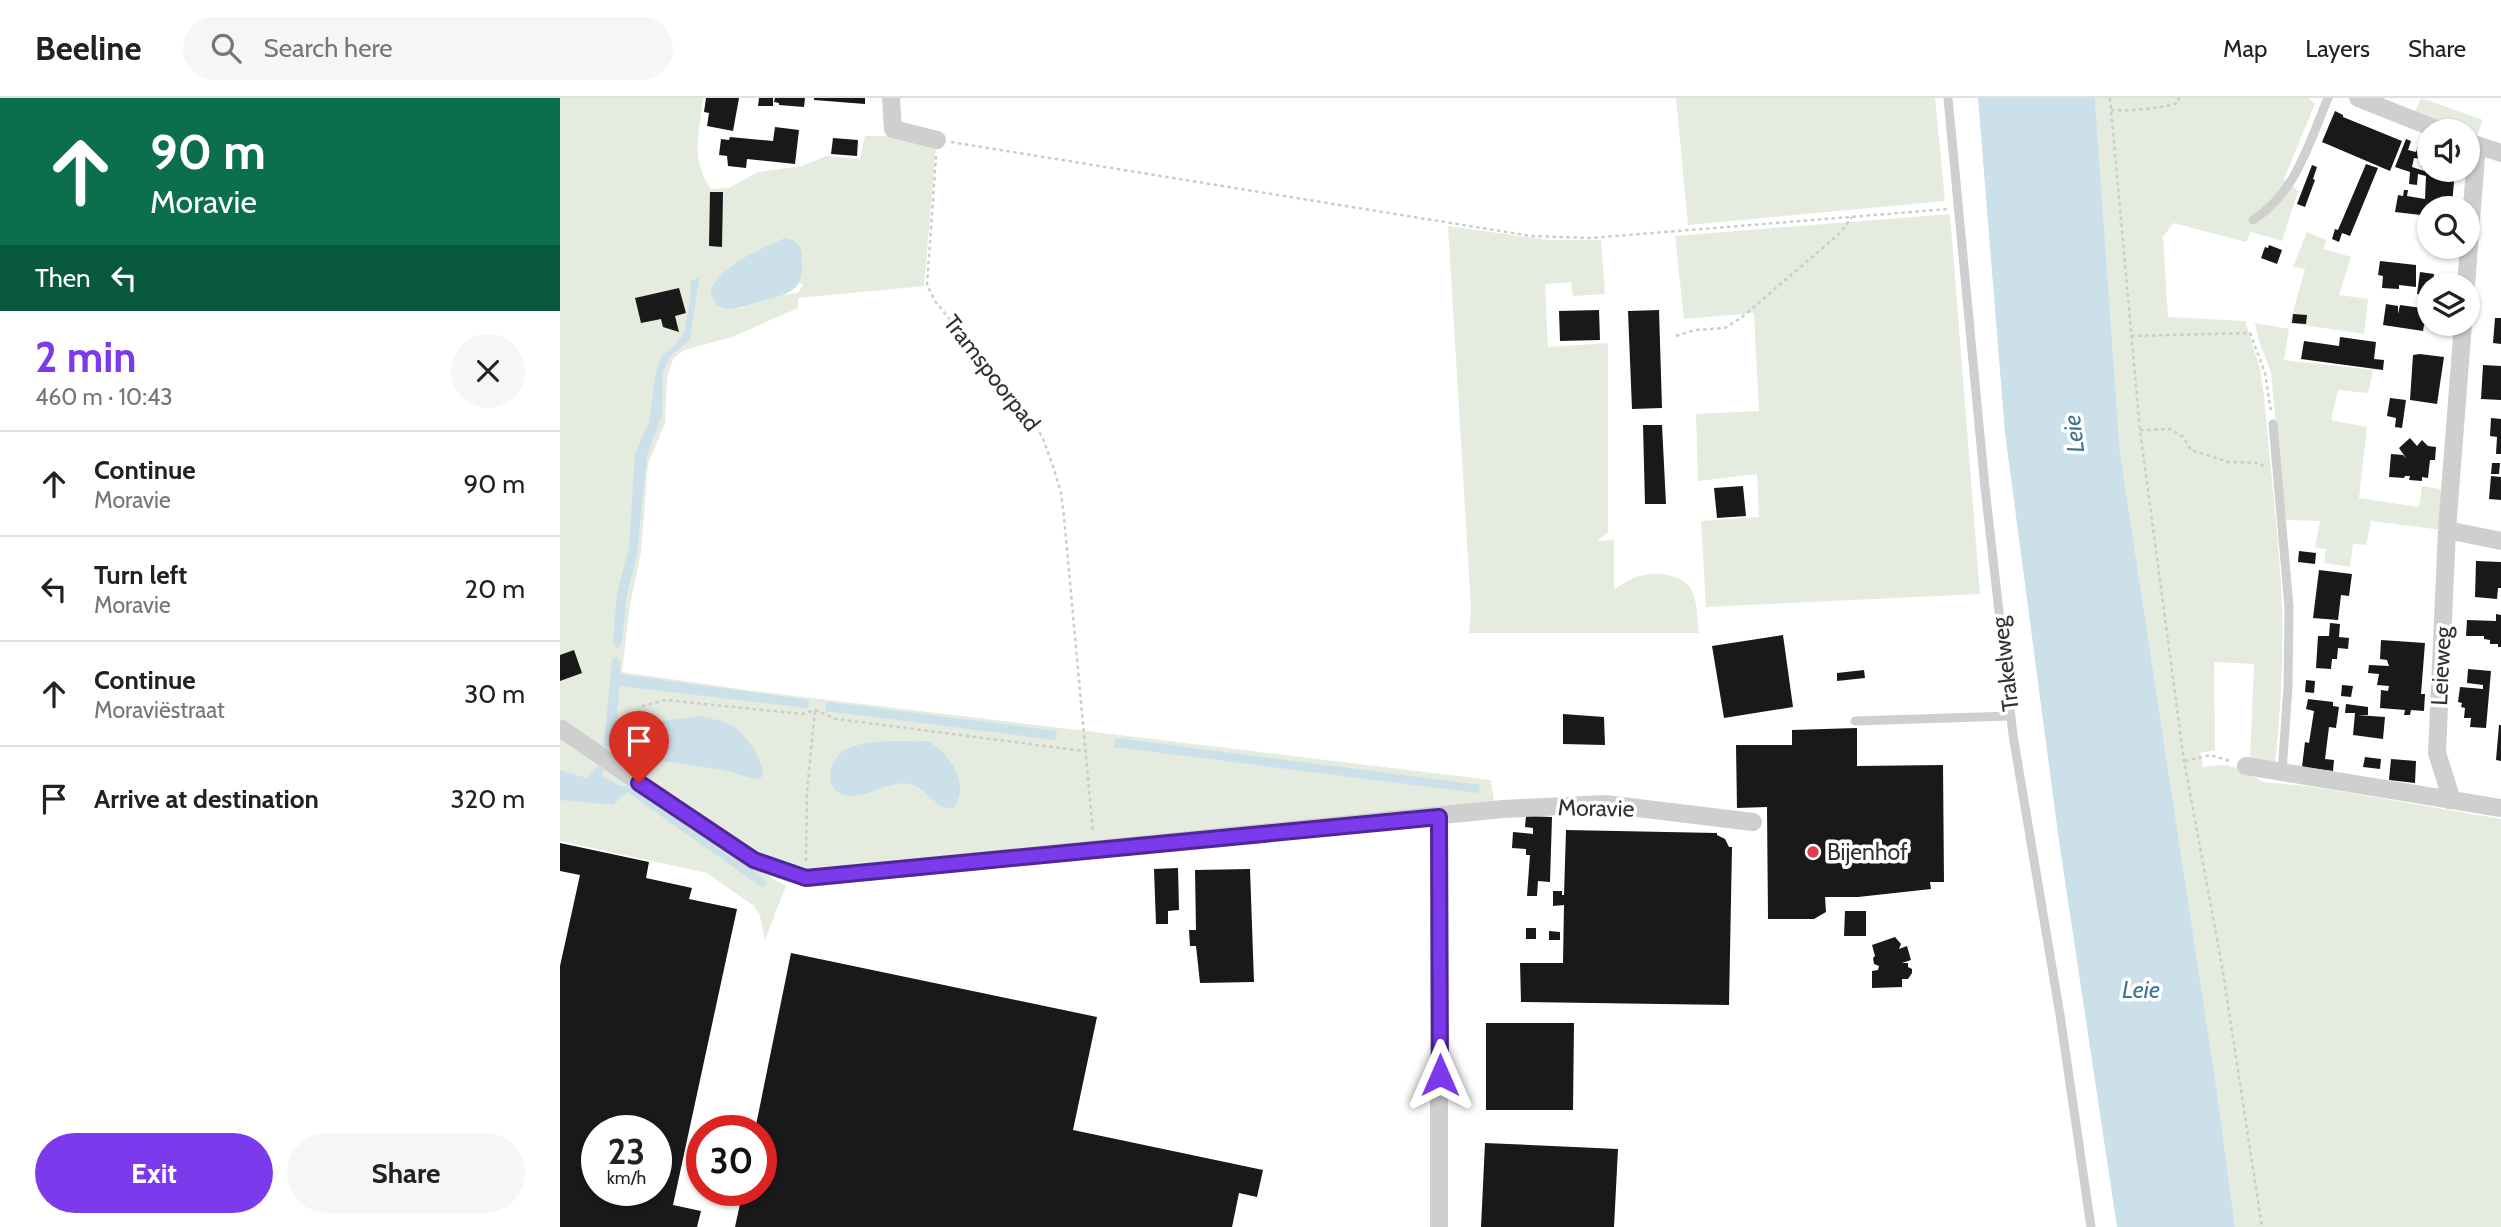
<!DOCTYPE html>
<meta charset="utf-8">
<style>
:root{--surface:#fff;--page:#f6f6f6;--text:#222;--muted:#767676;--line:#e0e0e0;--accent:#7c3aed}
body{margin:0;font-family:Cabin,sans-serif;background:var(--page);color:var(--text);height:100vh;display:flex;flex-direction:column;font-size:26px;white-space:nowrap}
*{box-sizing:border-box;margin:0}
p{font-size:23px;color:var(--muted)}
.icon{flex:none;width:38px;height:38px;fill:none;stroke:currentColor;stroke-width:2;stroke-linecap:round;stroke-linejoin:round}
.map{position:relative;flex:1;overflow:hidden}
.side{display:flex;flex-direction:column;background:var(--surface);width:560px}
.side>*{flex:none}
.banner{background:#0b6e4f;color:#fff;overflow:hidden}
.buttons{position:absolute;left:1857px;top:21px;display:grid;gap:14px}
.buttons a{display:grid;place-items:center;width:63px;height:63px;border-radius:50%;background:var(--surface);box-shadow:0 2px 5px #0004;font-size:35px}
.speed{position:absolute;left:21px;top:1017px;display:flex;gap:14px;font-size:35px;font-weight:700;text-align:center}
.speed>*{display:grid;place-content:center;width:91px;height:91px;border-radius:50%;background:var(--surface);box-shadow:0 2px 5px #0004;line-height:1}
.speed small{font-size:18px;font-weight:400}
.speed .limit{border:10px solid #d22;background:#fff;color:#111}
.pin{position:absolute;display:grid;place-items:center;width:60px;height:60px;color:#fff;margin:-72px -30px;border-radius:50% 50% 50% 0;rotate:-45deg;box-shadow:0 0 7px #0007}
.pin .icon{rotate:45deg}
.me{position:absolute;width:77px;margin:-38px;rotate:0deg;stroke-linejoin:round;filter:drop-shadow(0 0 5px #0008)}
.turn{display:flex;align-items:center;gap:24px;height:147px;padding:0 35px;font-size:32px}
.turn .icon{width:91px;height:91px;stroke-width:2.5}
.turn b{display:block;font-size:49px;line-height:60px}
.then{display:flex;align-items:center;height:66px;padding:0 35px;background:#0003;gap:14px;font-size:26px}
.round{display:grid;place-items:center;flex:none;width:74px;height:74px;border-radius:37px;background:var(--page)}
.overview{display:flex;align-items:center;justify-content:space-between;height:119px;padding:0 35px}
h1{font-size:42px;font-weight:800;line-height:52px;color:var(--accent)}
.primary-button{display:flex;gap:14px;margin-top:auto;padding:14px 35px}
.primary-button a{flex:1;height:80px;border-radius:42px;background:var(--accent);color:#fff;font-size:28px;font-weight:800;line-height:80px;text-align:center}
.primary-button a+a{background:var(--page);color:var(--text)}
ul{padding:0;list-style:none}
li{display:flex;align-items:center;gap:21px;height:105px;padding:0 35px;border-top:2px solid var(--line)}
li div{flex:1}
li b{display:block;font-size:26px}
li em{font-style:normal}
header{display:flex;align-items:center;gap:42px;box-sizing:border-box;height:98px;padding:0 35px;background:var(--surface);border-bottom:2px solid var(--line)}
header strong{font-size:33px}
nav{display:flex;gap:38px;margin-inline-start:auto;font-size:24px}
.search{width:490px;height:63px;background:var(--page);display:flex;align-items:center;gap:18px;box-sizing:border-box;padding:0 24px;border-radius:38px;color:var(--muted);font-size:26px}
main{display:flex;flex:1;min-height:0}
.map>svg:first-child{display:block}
.green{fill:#e5ebde;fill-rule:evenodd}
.water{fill:#cce0ea}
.building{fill:#191919;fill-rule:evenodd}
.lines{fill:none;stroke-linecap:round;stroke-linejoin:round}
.path{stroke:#ccc;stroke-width:2.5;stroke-dasharray:3.5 3.5;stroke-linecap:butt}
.service{stroke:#cfcfcf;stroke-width:9}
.minor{stroke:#cfcfcf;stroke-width:18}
.route-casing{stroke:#51269a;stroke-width:18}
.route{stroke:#7c3aed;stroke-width:12}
.poi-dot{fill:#de3f4f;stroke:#fff;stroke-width:2.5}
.labels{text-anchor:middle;stroke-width:7;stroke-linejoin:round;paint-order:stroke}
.street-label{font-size:23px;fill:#323232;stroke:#fff}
.poi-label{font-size:23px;fill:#323232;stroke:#fff;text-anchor:start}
.water-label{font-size:24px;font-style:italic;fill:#427592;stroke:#fff}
</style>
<header>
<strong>Beeline</strong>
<div class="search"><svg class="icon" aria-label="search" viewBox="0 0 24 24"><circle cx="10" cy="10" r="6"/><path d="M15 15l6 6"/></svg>Search here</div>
<nav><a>Map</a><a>Layers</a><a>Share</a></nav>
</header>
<main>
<section class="side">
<div class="banner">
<div class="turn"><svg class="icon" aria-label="ahead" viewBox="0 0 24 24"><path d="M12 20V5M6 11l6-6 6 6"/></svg><div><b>90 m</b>Moravie</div></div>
<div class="then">Then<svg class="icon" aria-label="left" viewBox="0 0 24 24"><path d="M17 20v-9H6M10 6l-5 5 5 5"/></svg></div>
</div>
<div class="overview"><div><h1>2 min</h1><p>460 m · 10:43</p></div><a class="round"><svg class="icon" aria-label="close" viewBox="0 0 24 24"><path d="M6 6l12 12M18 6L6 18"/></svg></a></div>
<ul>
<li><svg class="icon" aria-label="ahead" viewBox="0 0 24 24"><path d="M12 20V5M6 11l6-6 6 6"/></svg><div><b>Continue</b><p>Moravie</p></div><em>90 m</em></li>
<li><svg class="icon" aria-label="left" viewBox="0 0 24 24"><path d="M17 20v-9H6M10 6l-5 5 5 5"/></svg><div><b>Turn left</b><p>Moravie</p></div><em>20 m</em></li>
<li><svg class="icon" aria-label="ahead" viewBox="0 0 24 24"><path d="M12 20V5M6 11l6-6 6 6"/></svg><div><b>Continue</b><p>Moraviëstraat</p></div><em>30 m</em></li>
<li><svg class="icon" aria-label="arrive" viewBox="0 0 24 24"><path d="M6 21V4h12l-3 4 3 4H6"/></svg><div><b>Arrive at destination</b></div><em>320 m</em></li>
</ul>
<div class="primary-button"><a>Exit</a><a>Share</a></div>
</section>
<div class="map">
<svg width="1941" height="1129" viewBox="0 0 1941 1129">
<rect width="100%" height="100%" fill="#fff"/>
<path class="green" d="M0 0H143C140 35 129 59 151 91L169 90 198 74 242 68 266 58 300 61 305 38H331L376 47 364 188 238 200V210L172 239 124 252 113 261 107 280 105 325 88 366 81 454 70 507 62 574 186 592 931 682 934 703 250 775 199 760 0 620ZM224 140C246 142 245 166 239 184L243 187 238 195 221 197 178 211 161 178 190 157Z
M1116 0H1375L1385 103 1128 127Z
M1535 0H1749L1755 6 1724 81 1738 93 1722 143 1691 134 1686 144 1613 125 1603 139 1608 219 1685 223 1700 271 1704 298C1709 357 1716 415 1720 473 1725 537 1722 602 1715 665L1690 661 1694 566 1654 564 1655 652 1640 655 1643 669 1664 667 1682 671 1703 684 1756 689 1941 721V1129H1675L1657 993 1560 354Z
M1861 0 1923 22 1917 38 1854 16Z
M1390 116 1420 496 1146 509 1141 423 1199 419 1197 376 1138 383 1136 316 1199 313 1194 215 1124 221 1115 138Z
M888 128 988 142H1041L1045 196 1013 198 1011 184 985 186 988 249 1048 245V434L1037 443 1054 442V491C1061 488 1067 482 1074 480 1090 473 1121 474 1131 491 1138 504 1137 521 1139 535H909L911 510Z
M1747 134 1766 142 1764 151 1791 159 1779 197 1808 201 1804 236 1730 225 1745 171 1733 169Z
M1695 225 1729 231 1724 262 1813 272 1808 295 1778 292 1771 322 1807 329 1799 400 1859 409 1862 388 1885 392 1882 432 1811 423 1806 447 1793 446 1790 469 1764 465 1766 451 1755 450 1760 423 1725 422 1711 274 1699 243Z
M0 634 192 768 226 788 205 842 200 818 194 808 147 775 0 743Z"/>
<path class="water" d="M1418 0H1535L1560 354 1657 993 1675 1129H1557L1499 743 1445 335Z
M224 140C234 141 241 146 242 156 243 166 243 179 237 188 229 197 213 200 202 203 183 209 152 222 151 190 166 165 199 152 224 140Z
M139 180 130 242 111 257 103 273 102 317 87 358 77 456 67 496 62 545 58 550 53 544 57 495 69 450 75 355 89 324 96 274 101 259 116 246 124 234 130 203 131 182Z
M57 559 60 563V576L249 602 248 610 59 588 56 647 53 650 42 647 44 645 52 563 54 560Z
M267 604 497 633 495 642 265 613Z
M139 618C146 620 155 621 162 623 182 630 202 656 203 677L199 682 163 672 101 663 80 644V634L83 629 95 624Z
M556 640 920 687 919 695 554 649Z
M367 643C389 653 412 688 393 710 378 713 366 691 353 687 331 679 306 703 284 697 261 691 270 658 287 651 310 640 342 644 367 643Z
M38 668 44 672 42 678 60 688H68L189 769 207 784 203 790 67 694 53 707 0 702V672L27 680Z"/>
<path class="building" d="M146 0H179L173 33 147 28 149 15 144 14Z
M199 0H213V8H198Z
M215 0H245L244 9 219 7V5L214 4Z
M254 0H305V6L254 2Z
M1775 13 1783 17V19L1842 43 1830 73 1762 44Z
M215 29 239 32 235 66 187 61 186 70 168 68 167 58 159 57 161 41 169 42 170 39 213 43Z
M1861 39 1869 42V69H1861L1862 61 1854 60 1852 69 1871 75H1877V72H1895L1892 107 1896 110H1869V118L1835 114 1838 97 1843 98 1844 92H1848L1847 98 1865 101 1866 78 1858 76 1857 87 1849 86 1850 74 1835 69 1846 41 1851 43 1848 52 1856 54Z
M273 40 298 42 297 58 271 56Z
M1806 66 1818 70 1790 138 1782 135 1779 144 1772 141 1775 131 1778 132Z
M1752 67 1757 69 1753 81 1755 82 1745 109 1737 106Z
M150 94H163L162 149 149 148Z
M1709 147 1722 152 1717 166 1701 160 1705 149 1708 150Z
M1820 163 1856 167V189L1839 187V191L1822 190 1823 178 1818 177Z
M1860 174 1874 176 1873 187H1869V197L1857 196Z
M119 190 126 215 115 218 119 234 103 229 101 221 81 225 75 200Z
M1826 206 1838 208V216L1840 207 1869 211V226H1872L1871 228 1864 227 1863 233 1823 227Z
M1039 212 1040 242 1000 243 999 213Z
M1099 212 1102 310 1072 311 1068 213Z
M1733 216 1747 217 1746 226 1732 225Z
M1935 220H1941V246L1933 245Z
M1780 239 1816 244 1814 261 1824 262 1823 272 1741 261 1744 243 1779 248Z
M1860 256 1884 259 1877 306 1850 302 1853 257Z
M1923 267 1941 268V302L1921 301Z
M1830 300 1846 302 1842 330 1835 329 1836 320 1827 318Z
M1931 320 1941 321V356H1936L1937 339 1930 338Z
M1083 327H1102L1106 406H1085Z
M1850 340 1857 348 1862 342 1868 348 1876 349 1875 362H1870L1868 380 1862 379V383L1849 382 1850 378H1845L1844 380 1829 379 1831 356 1843 357 1846 360 1839 350Z
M1932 365H1940L1939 376H1931Z
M1931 378 1941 379V402L1929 401Z
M1183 388 1186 418 1157 420 1154 390Z
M1739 453 1756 455 1755 466 1738 464Z
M1916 463 1941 464V490H1938L1937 501 1915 499Z
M1759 472 1792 476 1789 498 1781 497 1778 522 1753 520Z
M1936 516 1941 517V549H1938V546H1930V542L1924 541V538H1906L1907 522 1936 523Z
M1770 525 1780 526 1779 539 1789 540 1788 551 1778 550 1777 561H1772L1771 571 1756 570 1758 538H1769Z
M1223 537 1233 609 1164 620 1152 548Z
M1821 542 1865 545 1861 596H1865L1864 613 1851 612 1850 617H1844L1845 612 1820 610 1821 592 1828 593 1829 588 1817 587 1819 576 1808 575 1809 567 1829 568 1827 562 1820 561Z
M14 552 22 575 0 583V557Z
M1908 571 1931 573 1926 630 1910 629 1911 620H1904L1905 610 1901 609 1902 605 1898 604 1900 589 1923 591V587L1907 585Z
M1304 572 1305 580 1277 583V575Z
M1746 582 1755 583 1754 595 1745 594Z
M1782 587 1793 588 1791 599 1781 598Z
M1748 601 1773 604V608L1779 609 1776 630 1769 629 1765 661 1774 662 1773 673 1742 669 1745 644 1749 645 1754 613 1746 611Z
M1786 606 1808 609V617H1797L1825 619 1823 641 1793 637 1795 615H1785Z
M1003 616 1044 619 1045 647 1003 646Z
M1939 627H1941V663L1936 662Z
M1297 630V668L1383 667 1384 784H1370L1371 791 1298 799H1265L1266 814 1254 821H1208L1207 709 1177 710 1176 647H1232V632Z
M1805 659 1821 661 1820 671 1803 669Z
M1831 661 1856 663 1855 685 1829 682Z
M966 718 992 719 990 784 978 783 977 798H967L970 757H966V751L952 750 953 734 973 736V730L965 729Z
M1006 732 1157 735V737L1165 741 1169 749H1172L1169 907 961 904 960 865H1003L1004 807 993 808V793H1002V797H1004Z
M0 745 89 764 86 780 132 790 129 801 177 811 113 1107 141 1113 137 1129H0V868L20 777 0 773ZM37 1032H96V1092H37Z
M618 770 619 812 608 813V826H596L594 771Z
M690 771 694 884 640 885 636 848H630L629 832H636L635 772Z
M1285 813H1306V838H1284Z
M966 830H976V841H966Z
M989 833 1000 834V842H989Z
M1335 839 1341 846 1339 851 1347 848 1351 862 1342 865H1348V869L1352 871V875L1348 881H1342V889L1312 890V873L1318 872 1319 868 1314 866 1313 860 1315 858 1312 847Z
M231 855 537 919 513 1032 703 1072 697 1099 679 1095 672 1129H175L183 1092H201V1032H195Z
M926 925H1014L1013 1012H926Z
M925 1045 1058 1051 1054 1129H921Z"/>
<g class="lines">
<path class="path" d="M1550 0 1580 332 1624 663 1662 868 1702 1129
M1551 12C1574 13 1595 11 1618 5L1619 0
M391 44 971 138 1031 140 1388 111
M376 58 367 187 375 203 482 338 494 371 501 395 504 419 533 735
M1116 238 1135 232 1165 230 1182 219 1279 136 1292 119
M1571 238 1690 235 1705 275 1711 313
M1580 332 1611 331 1623 339 1631 352 1669 364 1700 365 1704 369
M62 653 69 630 83 608 106 602 242 616 255 612 276 621 524 653
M1625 663 1650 657 1670 663
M246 763 247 694 255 612"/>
<path class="service" d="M1388 0 1425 390 1453 637 1500 917 1531 1129
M1693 122C1736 95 1749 45 1768 0
M1713 326 1729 509 1728 589 1722 675
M1295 623 1451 618"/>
<path class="minor" d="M331 0 333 31 377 42
M1798 0 1881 33
M1908 44 1941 55
M1906 187 1916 58 1920 49
M1887 432 1941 443
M0 630 194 763 246 780 943 711 1045 706 1193 724
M1686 668 1941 710
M1889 702 1890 696 1877 655 1887 432 1903 226
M879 719V1129"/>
</g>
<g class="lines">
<g class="route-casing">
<path id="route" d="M79 685 194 762 246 780 879 719 880 977"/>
</g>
<use href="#route" class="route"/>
</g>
<circle class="poi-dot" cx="1253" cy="754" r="7"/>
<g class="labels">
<g class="street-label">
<text transform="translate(432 275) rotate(52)" y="8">Tramspoorpad</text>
<text transform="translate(1445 566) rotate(-97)" y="8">Trakelweg</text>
<text transform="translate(1881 568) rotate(-87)" y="8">Leieweg</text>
<text transform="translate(1036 710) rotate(1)" y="8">Moravie</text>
</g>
<g class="poi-label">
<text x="1267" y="762">Bijenhof</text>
</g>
<g class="water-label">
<text transform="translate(1514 336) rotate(-97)" y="8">Leie</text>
<text x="1581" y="900">Leie</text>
</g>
</g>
</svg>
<div class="buttons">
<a><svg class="icon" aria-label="sound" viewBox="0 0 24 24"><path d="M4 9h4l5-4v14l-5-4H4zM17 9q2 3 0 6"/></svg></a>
<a><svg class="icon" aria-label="search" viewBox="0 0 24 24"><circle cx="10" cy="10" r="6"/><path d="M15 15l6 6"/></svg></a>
<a><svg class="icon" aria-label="layers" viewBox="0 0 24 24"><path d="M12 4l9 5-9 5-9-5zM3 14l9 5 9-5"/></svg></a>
</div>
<div class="speed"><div>23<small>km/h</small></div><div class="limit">30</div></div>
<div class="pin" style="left:79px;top:685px;background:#d93025"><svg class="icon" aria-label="arrive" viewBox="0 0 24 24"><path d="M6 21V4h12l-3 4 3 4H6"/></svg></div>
<svg class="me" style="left:880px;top:977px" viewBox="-20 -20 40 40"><path d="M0-17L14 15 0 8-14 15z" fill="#7c3aed" stroke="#fff" stroke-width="4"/></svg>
</div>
</main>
